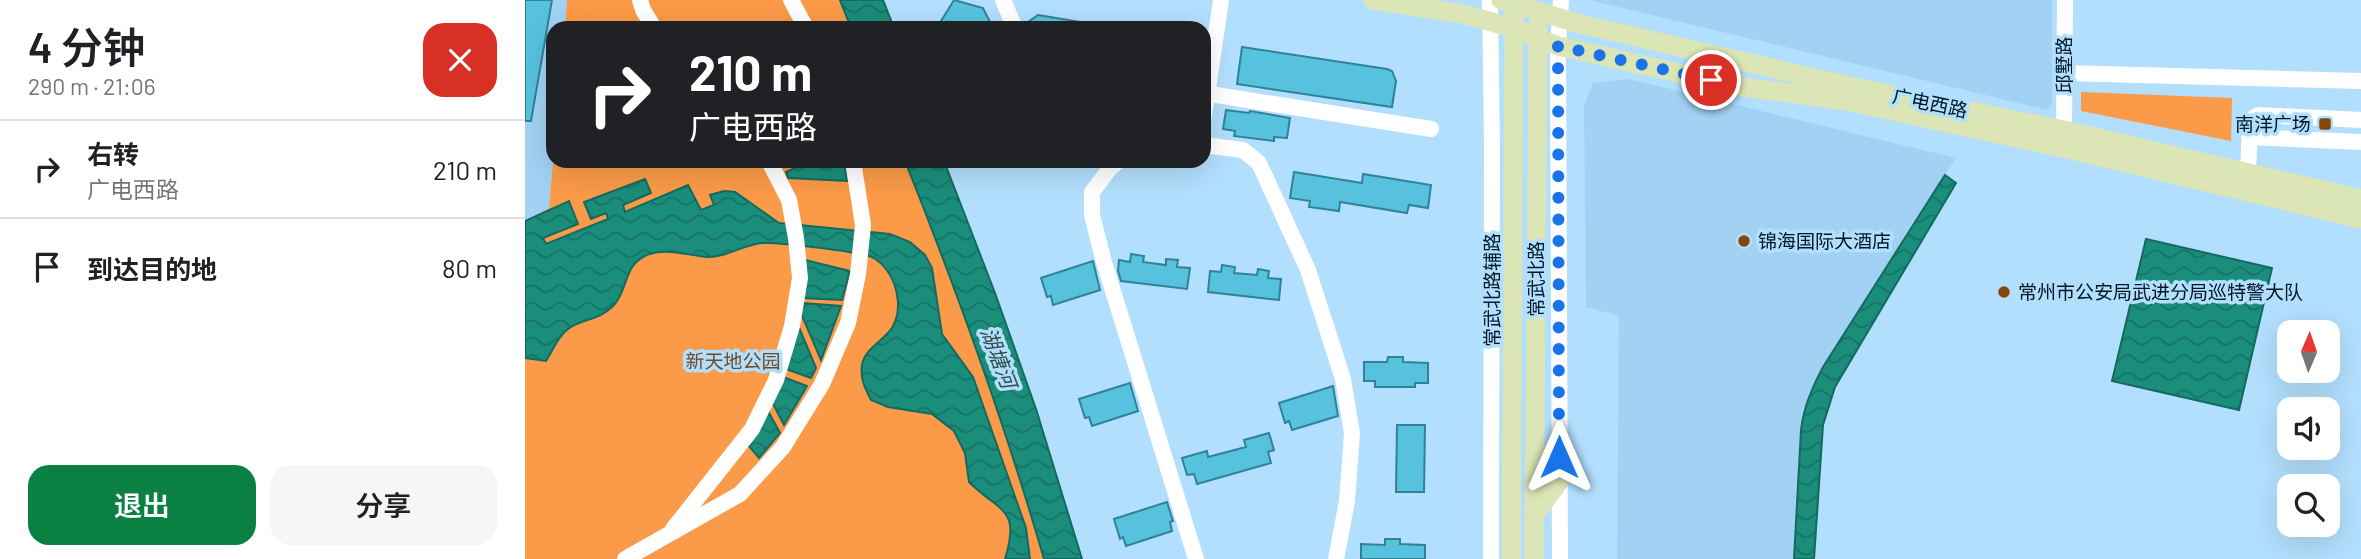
<!DOCTYPE html>
<html lang="zh">
<meta charset="utf-8">
<style>
:root{--surface:#fff;--page:#f6f6f6;--text:#202124;--muted:#757577;--line:#e0e0e0;--accent:#0b8043}
body{margin:0;font-family:Barlow,"Noto Sans SC",sans-serif;background:var(--page);color:var(--text);height:100vh;display:flex;flex-direction:column;font-size:26px;white-space:nowrap}
*{box-sizing:border-box;margin:0}
p{font-size:23px;color:var(--muted)}
.icon{flex:none;width:38px;height:38px;fill:none;stroke:currentColor;stroke-width:2;stroke-linecap:round;stroke-linejoin:round}
.map{position:relative;flex:1;overflow:hidden}
.panel{display:flex;flex-direction:column;background:var(--surface);width:525px}
.panel>*{flex:none}
.hud{position:absolute;left:21px;top:21px;width:665px;height:147px;border-radius:21px;box-shadow:0 7px 28px #0002;background:#202124;color:#fff;overflow:hidden}
.needle{width:46px;rotate:2deg}
.buttons{position:absolute;left:1752px;top:320px;display:grid;gap:14px}
.buttons a{display:grid;place-items:center;width:63px;height:63px;border-radius:14px;background:var(--surface);box-shadow:0 7px 28px #0002;font-size:35px}
.pin{position:absolute;display:grid;place-items:center;width:60px;height:60px;color:#fff;margin:-30px;border:4px solid #fff;border-radius:50%;box-shadow:0 2px 7px #0007}
.me{position:absolute;width:77px;margin:-38px;rotate:0deg;stroke-linejoin:round;filter:drop-shadow(0 0 5px #0008)}
.turn{display:flex;align-items:center;gap:24px;height:147px;padding:0 28px;font-size:32px}
.turn .icon{width:91px;height:91px;stroke-width:2.5}
.turn b{display:block;font-size:49px;line-height:60px}
.round{display:grid;place-items:center;flex:none;width:74px;height:74px;border-radius:21px;background:var(--page)}
.overview{display:flex;align-items:center;justify-content:space-between;height:119px;padding:0 28px}
h1{font-size:42px;font-weight:600;line-height:52px}
.cta{display:flex;gap:14px;margin-top:auto;padding:14px 28px}
.cta a{flex:1;height:80px;border-radius:21px;background:var(--accent);color:#fff;font-size:28px;font-weight:600;line-height:80px;text-align:center}
.cta a+a{background:var(--page);color:var(--text)}
ul{padding:0;list-style:none}
li{display:flex;align-items:center;gap:21px;height:98px;padding:0 28px;border-top:2px solid var(--line)}
li div{flex:1}
li b{display:block;font-size:26px}
li em{font-style:normal}
main{display:flex;flex:1;min-height:0}
.map>svg:first-child{display:block}
.built{fill:#a1d2f3}
.park{fill:#fb9a48}
.water{fill:url(#water-waves);stroke:#136a61;stroke-width:2}
.building{fill:#57c2de;stroke:#308297;stroke-width:2}
.lines{fill:none;stroke-linecap:round;stroke-linejoin:round}
.minor{stroke:#fff;stroke-width:16}
.major{stroke:#dce5b5;stroke-width:19}
.route{stroke:#1a73e8;stroke-width:12;stroke-dasharray:0 21.6}
.poi-dot{fill:#854707;stroke:#b2dffd;stroke-width:2.5}
.labels{text-anchor:middle;stroke-width:7;stroke-linejoin:round;paint-order:stroke}
.street-label{font-size:19px;fill:#011725;stroke:#b2dffd}
.poi-label{font-size:19px;fill:#011725;stroke:#b2dffd;text-anchor:start}
.park-label{font-size:19px;fill:#744823;stroke:#b2dffd}
.water-label{font-size:21px;font-style:italic;fill:#2f4f47;stroke:#b2dffd}
</style>
<main>
<section class="panel">
<div class="overview"><div><h1>4 分钟</h1><p>290 m · 21:06</p></div><a class="round" style="background:#d93025;color:#fff"><svg class="icon" aria-label="close" viewBox="0 0 24 24"><path d="M6 6l12 12M18 6L6 18"/></svg></a></div>
<ul>
<li><svg class="icon" aria-label="right" viewBox="0 0 24 24"><path d="M7 20v-9h11M14 6l5 5-5 5"/></svg><div><b>右转</b><p>广电西路</p></div><em>210 m</em></li>
<li><svg class="icon" aria-label="arrive" viewBox="0 0 24 24"><path d="M6 21V4h12l-3 4 3 4H6"/></svg><div><b>到达目的地</b></div><em>80 m</em></li>
</ul>
<div class="cta"><a>退出</a><a>分享</a></div>
</section>
<div class="map">
<svg width="1836" height="559" viewBox="0 0 1836 559">
<defs>
<pattern id="water-waves" width="16" height="10" patternUnits="userSpaceOnUse" patternTransform="scale(1.75)"><rect width="16" height="10" fill="#1b8e7b"/><path d="M0 5q4-4 8 0t8 0" fill="none" stroke="#167365"/></pattern>
</defs>
<rect width="100%" height="100%" fill="#b2dffd"/>
<path class="built" d="M0 0H42L40 28H28V161L24 208 0 221Z
M1064 0H1527V103L1523 110Z
M1104 79 1431 158 1298 367 1284 393 1279 411 1276 430 1269 559H1092L1094 316 1061 307 1059 106 1068 83Z"/>
<path class="park" d="M42 0H315L326 28H40Z
M1556 92 1707 98 1706 141 1556 111Z
M28 161H380C433 291 480 424 519 559H0V221L24 208Z"/>
<path class="water" d="M315 0H358L369 28H326Z
M285 161H319L322 181 263 178 261 172Z
M380 161H419L470 293 511 409 557 559H519C480 424 432 291 380 161Z
M1420 175 1431 183 1310 387 1298 425 1289 559H1269L1276 430C1279 406 1287 388 1298 367Z
M120 179 126 193 98 205 100 212 163 185 176 210 189 205 185 195 199 191 210 192 254 223 365 234 385 242 400 255 407 268 417 334 448 377 501 528 505 559H480C496 507 475 513 444 482L440 453 429 431 407 414 363 407 346 400C340 388 335 379 337 365 339 351 354 343 363 333 379 316 374 286 361 269 358 265 352 260 349 258 337 252 253 242 238 243 219 244 201 258 181 257 161 255 137 246 118 257 99 267 102 293 88 306 74 320 61 318 46 327 34 334 28 350 21 361L0 358V221L44 201 53 224 18 238 21 244 83 219 81 213 66 219 59 202Z
M1621 239 1747 268 1714 410 1587 381Z
M280 260 325 271 317 300 277 298Z
M277 303 316 306 296 360 275 311Z
M273 325 291 368 286 378 261 369Z
M258 377 282 386 259 425 247 402Z
M243 411 255 433 234 458 223 445Z"/>
<path class="building" d="M0 0H27L6 121H0Z
M429 0 458 8 468 28H419L416 21Z
M513 15 556 22 555 28H500V24Z
M717 47 862 69 867 71 871 81 867 107 712 84Z
M701 110 724 113 725 111 765 118 762 138 749 137V141L709 136 710 131 698 129Z
M769 172 837 183 838 174 906 185 903 208 884 205 882 213 815 202 814 211 784 207 785 201 765 198Z
M606 254 619 256 618 262 641 265V259L653 260 652 267 665 268 662 289 596 281 593 271 594 260 605 262Z
M568 261 575 290 528 305 526 296 522 297 516 278Z
M697 265 710 267 709 273 732 275 733 269 744 271 743 278 756 279 754 300 683 292 685 271 696 272Z
M863 357H878V362L903 363V383H890V387H850V381H839V362H862Z
M605 383 613 411 567 426 564 417 560 418 554 399Z
M808 386 813 416 767 430 764 421 760 423 754 403Z
M872 425H900L899 492H871Z
M744 433 749 450 743 452 746 463 672 484 669 474 662 475 657 458 682 451 683 457 721 447 719 440Z
M642 502 648 521 645 522 647 531 601 546 598 537 595 539 589 519Z
M860 539H875V544L900 545V559H836V544L860 545Z"/>
<g class="lines">
<path class="minor" d="M115 0 118 10 129 28
M266 0 281 28
M478 0 490 28
M965 0 967 147 966 559
M1539 73 1836 81
M679 93 906 129
M679 116 696 0
M1539 130 1540 0
M1724 137 1836 142
M679 145 718 150 734 163 783 270 818 379 827 433 822 501 811 559
M594 161 586 167 567 192V215L579 262 671 559
M1723 173 1725 121 1733 115 1836 120
M148 529 227 429 251 380 267 326 275 278 271 238 264 200 244 161
M100 559 215 494 258 447 297 384 323 323 333 274 338 225 328 161
M1035 559 1033 46 1036 0"/>
<path class="major" d="M848 0 938 14 988 28 1033 46 1211 86 1322 101 1538 148 1836 219
M976 0 1055 24 1324 86 1539 130 1836 199
M1010 514 1034 482 1010 452
M986 559 989 15
M1009 559 1013 25"/>
</g>
<g class="lines">
<path class="route" d="M1034 457 1033 46 1186 80"/>
</g>
<g class="poi-dot">
<rect x="1793" y="117" width="14" height="14" rx="3.5"/>
<circle cx="1219" cy="241" r="7"/>
<circle cx="1479" cy="292" r="7"/>
</g>
<g class="labels">
<g class="street-label">
<text transform="translate(1539 65) rotate(-90)" y="7">邱墅路</text>
<text transform="translate(1405 103) rotate(12)" y="7">广电西路</text>
<text transform="translate(1011 279) rotate(-90)" y="7">常武北路</text>
<text transform="translate(967 290) rotate(-90)" y="7">常武北路辅路</text>
</g>
<g class="poi-label">
<text x="1786" y="131" text-anchor="end">南洋广场</text>
<text x="1233" y="248">锦海国际大酒店</text>
<text x="1493" y="299">常州市公安局武进分局巡特警大队</text>
</g>
<g class="park-label">
<text x="208" y="368">新天地公园</text>
</g>
<g class="water-label">
<text transform="translate(473 358) rotate(69)" y="7">湖塘河</text>
</g>
</g>
</svg>
<div class="buttons">
<a><svg class="needle" viewBox="-14 -14 28 28"><path d="M0-13l5 13h-10z" fill="#e53935"/><path d="M0 13l5-13h-10z" fill="#757577"/></svg></a>
<a><svg class="icon" aria-label="sound" viewBox="0 0 24 24"><path d="M4 9h4l5-4v14l-5-4H4zM17 9q2 3 0 6"/></svg></a>
<a><svg class="icon" aria-label="search" viewBox="0 0 24 24"><circle cx="10" cy="10" r="6"/><path d="M15 15l6 6"/></svg></a>
</div>
<div class="pin" style="left:1186px;top:80px;background:#d93025"><svg class="icon" aria-label="arrive" viewBox="0 0 24 24"><path d="M6 21V4h12l-3 4 3 4H6"/></svg></div>
<svg class="me" style="left:1034px;top:457px" viewBox="-20 -20 40 40"><path d="M0-17L14 15 0 8-14 15z" fill="#1a73e8" stroke="#fff" stroke-width="4"/></svg>
<div class="hud">
<div class="turn"><svg class="icon" aria-label="right" viewBox="0 0 24 24"><path d="M7 20v-9h11M14 6l5 5-5 5"/></svg><div><b>210 m</b>广电西路</div></div>
</div>
</div>
</main>
